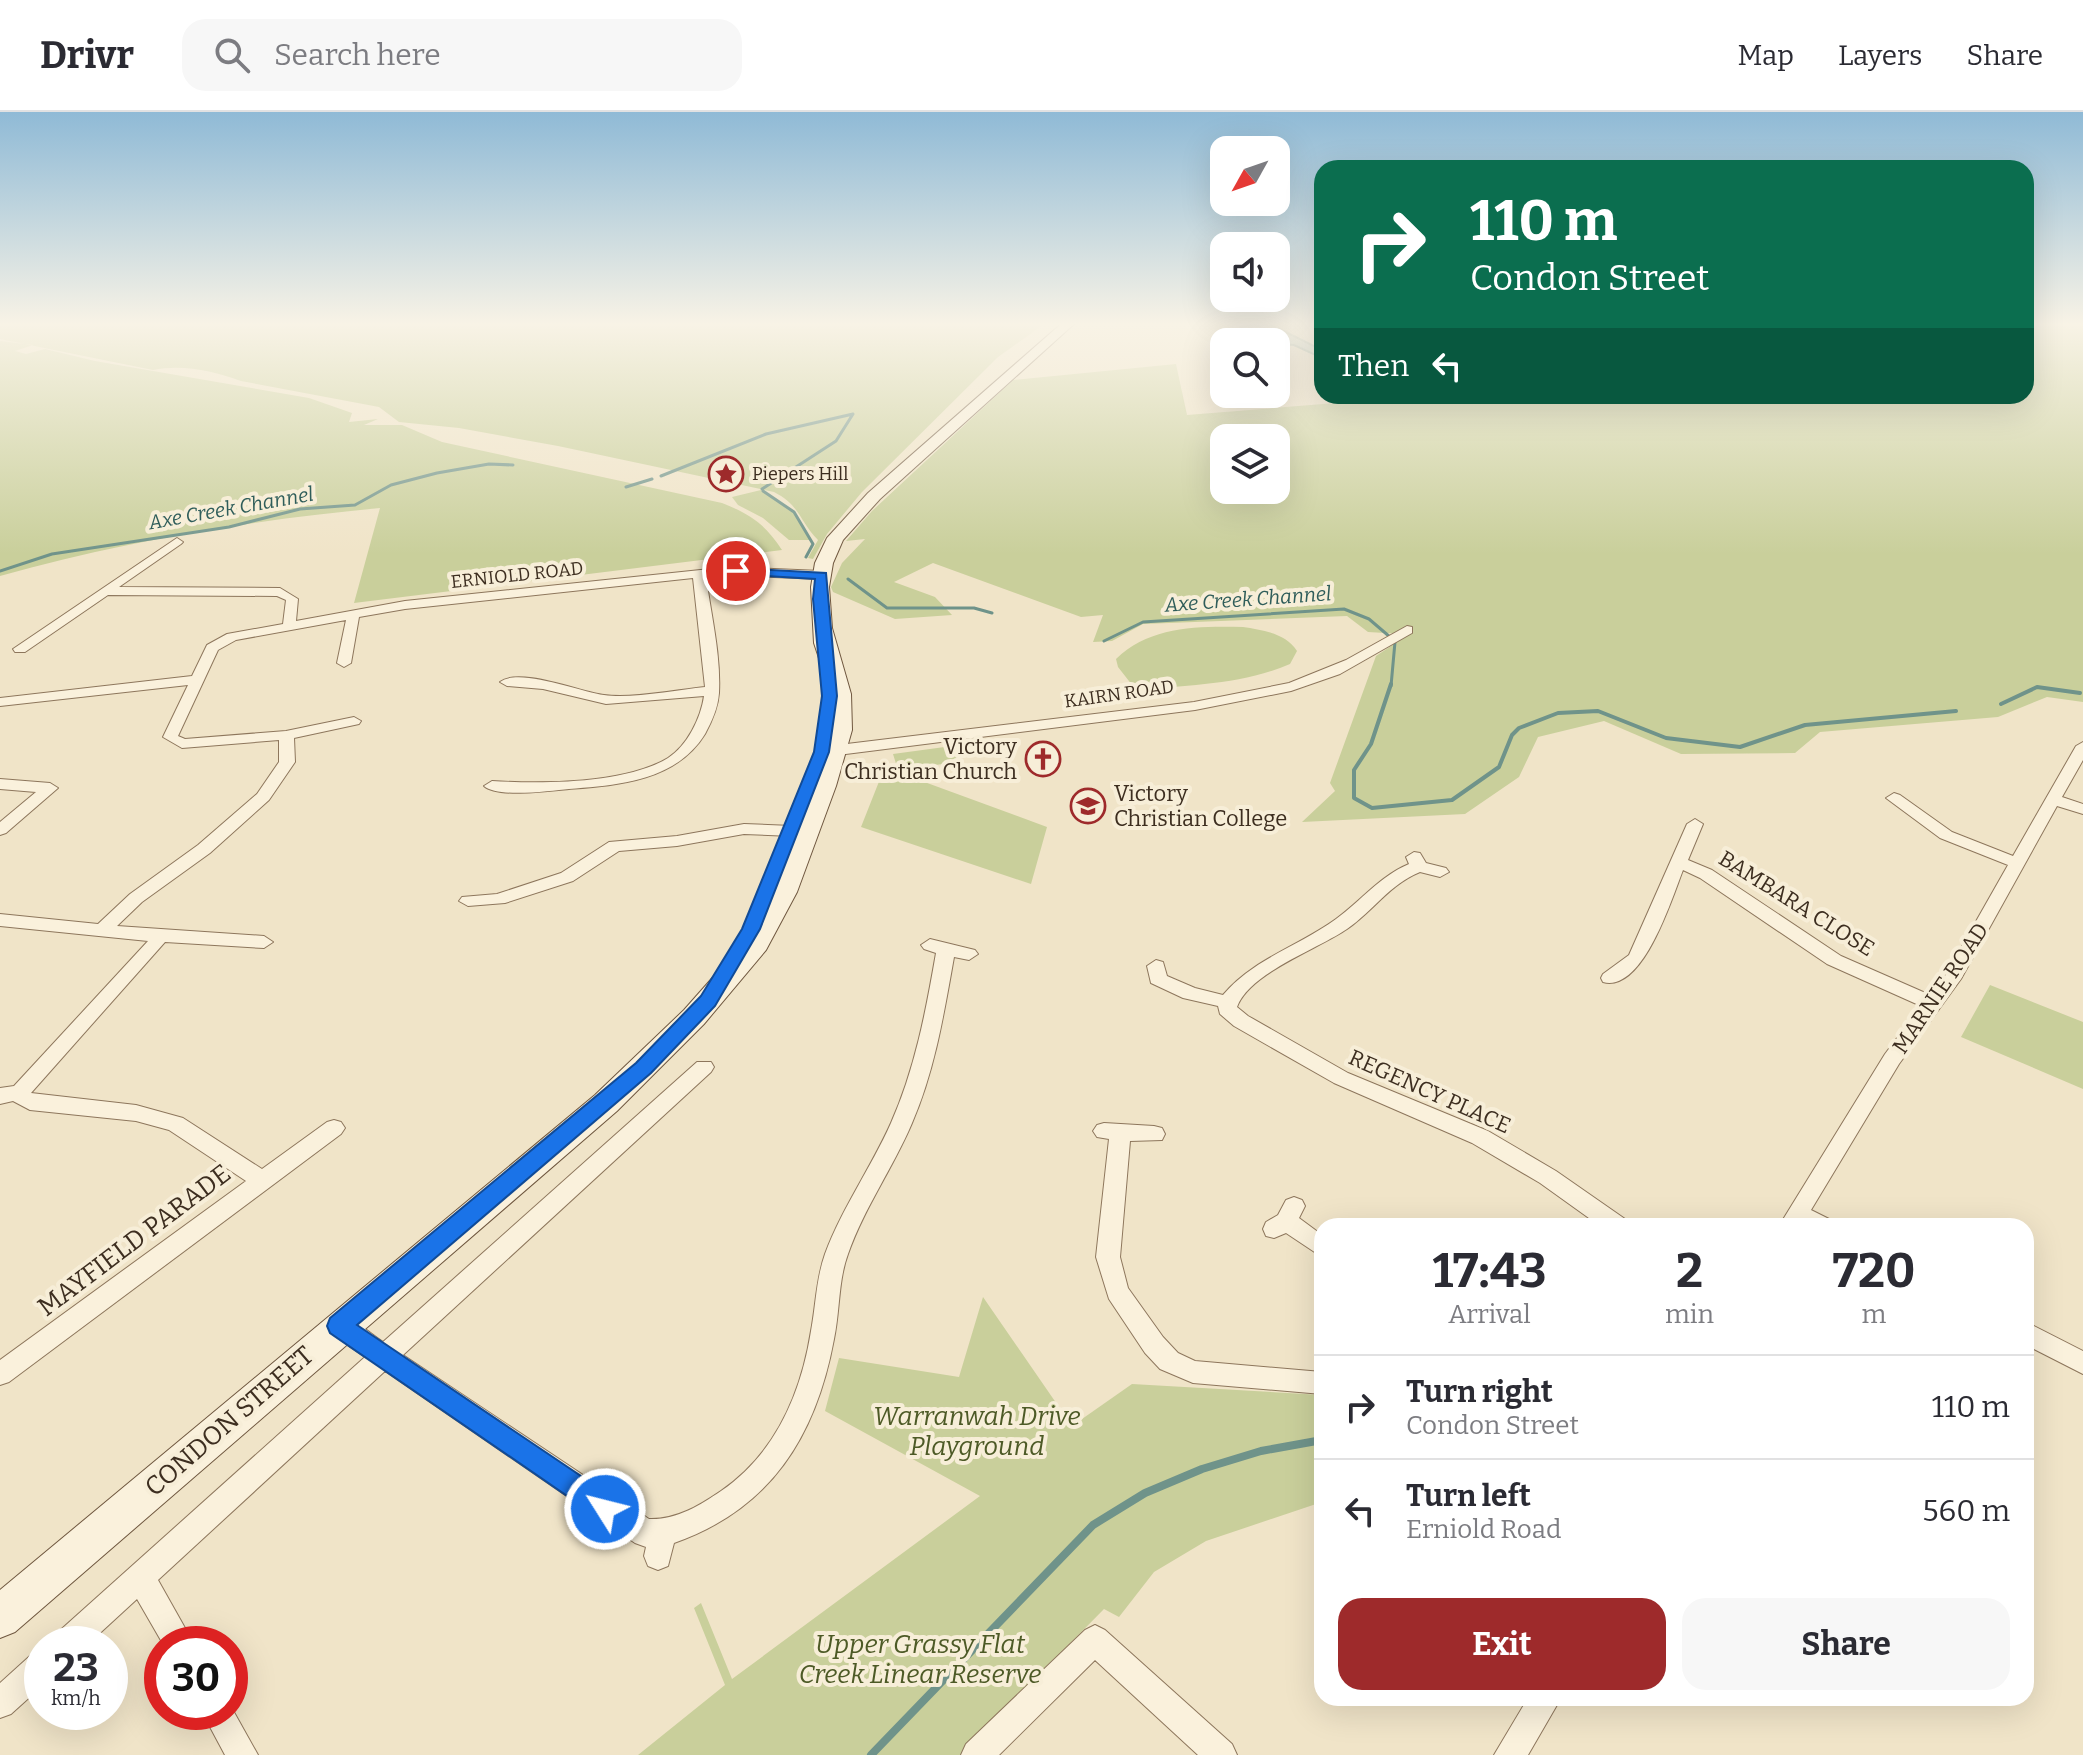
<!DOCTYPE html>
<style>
:root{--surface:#fff;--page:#f7f7f7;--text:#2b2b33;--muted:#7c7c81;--line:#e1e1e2;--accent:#9e2a2b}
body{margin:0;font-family:Bitter,serif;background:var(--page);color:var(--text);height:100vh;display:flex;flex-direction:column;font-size:30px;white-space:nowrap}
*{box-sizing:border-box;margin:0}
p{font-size:26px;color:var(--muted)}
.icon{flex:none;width:44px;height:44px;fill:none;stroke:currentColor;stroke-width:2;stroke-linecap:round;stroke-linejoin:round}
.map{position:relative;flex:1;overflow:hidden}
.details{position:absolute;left:1314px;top:1106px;width:720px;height:488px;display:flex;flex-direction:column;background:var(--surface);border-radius:24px;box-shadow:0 8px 32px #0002}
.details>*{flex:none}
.banner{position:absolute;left:1314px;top:48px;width:720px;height:244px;border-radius:24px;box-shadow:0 8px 32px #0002;background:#0b6e4f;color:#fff;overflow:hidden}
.needle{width:52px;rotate:230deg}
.buttons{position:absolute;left:1210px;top:24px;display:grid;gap:16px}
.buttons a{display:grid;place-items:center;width:80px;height:80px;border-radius:16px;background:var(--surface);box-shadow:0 8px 32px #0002;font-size:40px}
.speed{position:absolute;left:24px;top:1514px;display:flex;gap:16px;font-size:40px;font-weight:700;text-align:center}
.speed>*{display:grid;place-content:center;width:104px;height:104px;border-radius:50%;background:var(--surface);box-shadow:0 8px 32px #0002;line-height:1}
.speed small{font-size:20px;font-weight:400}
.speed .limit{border:12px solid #d22;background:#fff;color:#111}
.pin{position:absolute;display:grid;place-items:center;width:68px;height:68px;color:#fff;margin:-34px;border:4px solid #fff;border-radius:50%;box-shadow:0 2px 8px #0007}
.me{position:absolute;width:88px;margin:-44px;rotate:306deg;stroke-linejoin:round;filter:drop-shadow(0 0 6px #0008)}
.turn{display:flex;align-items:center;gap:28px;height:168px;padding:0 24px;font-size:36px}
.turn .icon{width:104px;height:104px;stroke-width:2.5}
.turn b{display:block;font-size:56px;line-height:68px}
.then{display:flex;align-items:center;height:76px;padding:0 24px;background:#0003;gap:16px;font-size:30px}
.eta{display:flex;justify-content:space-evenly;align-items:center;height:136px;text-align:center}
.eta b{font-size:48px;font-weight:700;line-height:56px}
.action{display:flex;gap:16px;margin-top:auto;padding:16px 24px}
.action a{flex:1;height:92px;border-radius:24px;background:var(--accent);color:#fff;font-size:32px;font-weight:700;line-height:92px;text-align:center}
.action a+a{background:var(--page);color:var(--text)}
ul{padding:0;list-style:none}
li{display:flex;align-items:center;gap:24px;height:104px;padding:0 24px;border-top:2px solid var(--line)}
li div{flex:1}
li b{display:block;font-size:30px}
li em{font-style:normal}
header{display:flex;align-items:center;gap:48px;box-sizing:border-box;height:112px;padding:0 40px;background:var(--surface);border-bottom:2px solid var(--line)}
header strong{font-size:38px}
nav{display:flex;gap:44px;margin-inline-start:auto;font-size:28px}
.search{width:560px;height:72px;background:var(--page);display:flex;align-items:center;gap:20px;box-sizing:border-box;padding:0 28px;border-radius:24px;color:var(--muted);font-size:30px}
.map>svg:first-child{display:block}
.green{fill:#c9cf9b;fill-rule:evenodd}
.water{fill:#a9c4bc;stroke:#6f938a;stroke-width:2}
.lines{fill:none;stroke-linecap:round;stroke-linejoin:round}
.stream-far2{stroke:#6f938a;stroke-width:3}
.stream-far1{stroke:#6f938a;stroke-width:4}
.stream{stroke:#6f938a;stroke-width:8}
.minor-casing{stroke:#8d765c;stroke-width:2}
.secondary-casing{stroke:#6f573f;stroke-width:2}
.minor{fill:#faf1dc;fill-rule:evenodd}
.secondary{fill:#faf1dc;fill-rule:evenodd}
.route{fill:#1a73e8;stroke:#114b97;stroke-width:2}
.labels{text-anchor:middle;stroke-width:8;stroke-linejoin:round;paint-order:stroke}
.far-poi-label{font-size:18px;fill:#3d2e20;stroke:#f7eed8;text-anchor:start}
.far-street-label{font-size:18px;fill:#3d2e20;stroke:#f7eed8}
.far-water-label{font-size:20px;font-style:italic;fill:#2f5d5a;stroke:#f7eed8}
.poi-label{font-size:22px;fill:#3d2e20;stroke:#f7eed8;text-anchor:end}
.street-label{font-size:22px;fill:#3d2e20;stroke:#f7eed8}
.near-street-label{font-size:26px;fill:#3d2e20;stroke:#f7eed8}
.near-park-label{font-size:26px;font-style:italic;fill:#4d5a26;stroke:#f7eed8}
</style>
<header>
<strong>Drivr</strong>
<div class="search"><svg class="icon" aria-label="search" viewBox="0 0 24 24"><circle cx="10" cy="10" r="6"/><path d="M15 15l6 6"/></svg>Search here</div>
<nav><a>Map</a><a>Layers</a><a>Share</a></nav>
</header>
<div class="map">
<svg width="2083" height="1643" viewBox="0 0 2083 1643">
<rect width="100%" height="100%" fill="#f0e4c8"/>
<path class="green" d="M0 212H1033L1043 213 998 245 862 380 827 422 813 447 808 446 818 428C799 409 801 394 774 380L558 334 459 316 399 310 379 295 241 269C213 259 183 252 153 258L0 227Z
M2026 212H2083V590L2047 585 1998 605 1820 620 1795 641 1681 642 1604 609 1538 625 1519 665 1465 702 1302 710 1335 679 1330 671 1376 544 1400 528 1402 522 1368 520 1347 504 1143 512 1112 529 1093 530 1103 503 1081 505 933 451 894 470 935 485 952 503 895 507 833 480 831 475 842 451 865 427 846 429 872 399 1013 268 1176 252 1187 303 1348 290V284H2026ZM1224 326H1276V378H1224Z
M0 229 33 233 15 239 26 242 45 237 95 249 309 286 352 301 349 310 378 307 364 313H402L442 330 722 391C750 402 765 412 782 438L354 491 380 396C252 408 124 429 0 464Z
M761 378 793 398 810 428H789L763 406 738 393 732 385Z
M1243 515C1262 518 1286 521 1297 539L1290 552C1241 573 1188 573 1136 578L1118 555 1116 547C1150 514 1198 514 1243 515Z
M952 634 958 650 898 658 893 642Z
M882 662 919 668 1047 715 1031 772 861 715Z
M1990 873 2083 910V977L1961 925Z
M983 1185 1072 1314 1132 1272 1322 1283V1390L1206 1429 1154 1460 1119 1505 1104 1497 960 1643H638L725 1573 694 1496 701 1491 732 1567 980 1384 825 1299 839 1246 959 1265Z"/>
<path class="water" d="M1254 212 1274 214 1322 238V246L1294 233 1228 227 1238 217Z"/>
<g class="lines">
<path class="stream-far2" d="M661 364 766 322 853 302 836 329 762 377
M626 375 652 367
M763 379 794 400 813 432 806 445
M0 459 52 442 229 415 300 397 355 393 391 373 437 361 489 352 513 353
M848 467 887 496H974L992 501
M1104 529 1143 510 1344 497 1369 507 1390 525
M1391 574 1395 530"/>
<path class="stream-far1" d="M1391 572 1371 632 1354 658V686L1372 696 1452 688 1499 655 1512 623 1519 616 1558 601 1598 599 1666 626 1740 635 1805 613 1956 599
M2001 592 2037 575 2080 581"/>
<path class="stream" d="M871 1643 1093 1413 1145 1381 1202 1357 1261 1339 1322 1328"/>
<g class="minor-casing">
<path id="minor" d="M177 426 183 430 181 432 119 475 280 476 298 487 296 509 405 489 729 455 821 459 827 463 821 467 729 463 706 465C711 503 721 543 719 581 718 596 712 609 705 622 676 669 619 673 569 677 550 679 497 686 484 674L492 669C541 672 625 672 668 646 687 634 701 606 704 584L606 592 543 577 507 574 500 570C519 555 580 580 604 583 631 587 676 578 705 575L693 466 405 497 359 505 351 551 344 555 337 551 346 508 236 528 218 538 178 624 185 627 286 619 354 605 361 609 359 612 294 626 295 650 269 688 210 741 142 790 117 814 264 824 273 830 264 836 165 830 31 981 136 993 183 1006 262 1057 327 1010 334 1008 341 1010 345 1016 341 1022 9 1270 0 1273V1248L246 1069 169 1018 136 1009 30 998 13 989 0 992V976L14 974 148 829 0 814V802L98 812 130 782 198 733 257 682 279 650V628L182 636 163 625 188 573 0 594V586L192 564 207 533 227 522 283 512 286 488 277 484 108 483 25 540H15L13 537Z
M1407 514 1412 515V521L1340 562 1291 579 1195 598 822 645 814 640 822 635 1194 590 1289 571 1346 548Z
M2083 630V648L2062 685 2083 692V702L2057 694 1961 867 1899 952 1811 1098 1829 1107 1832 1114H1779L1885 942 1921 894 1827 852 1700 766 1683 758C1672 786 1643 881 1603 870L1601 866 1603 862 1629 843 1687 712 1695 707 1703 712 1688 748 1712 758 1841 844 1930 883 1945 864 2008 753 1940 726 1886 686 1894 681 1900 683 1952 720 2013 744 2076 634Z
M0 667 50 671 58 676 6 721 0 723V710L36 680 0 677Z
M744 712 792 714 800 719 792 724 744 722 677 734 619 739 573 769 505 791 468 794 459 789 462 785 497 782 561 761 609 730 677 724Z
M1414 740 1420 741 1426 751 1446 756 1449 760 1440 765 1420 760C1390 772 1373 799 1347 817 1318 837 1249 861 1237 895L1248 904 1348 961 1488 1019 1556 1059 1625 1107 1628 1114H1600L1540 1071 1472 1031 1334 971 1234 914 1220 902 1218 894 1183 886 1151 871 1147 854 1156 848 1163 850 1167 864 1195 876 1223 883C1253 847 1299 834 1336 807 1361 789 1380 764 1409 752L1406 745Z
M930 827 975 838 978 842 969 848 954 845C944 901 935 958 912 1011 893 1056 864 1096 848 1142 838 1169 840 1199 834 1227 816 1324 771 1397 674 1431L668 1454 658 1458 648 1454 644 1444 646 1435 635 1431 385 1259 158 1468 194 1532H163L137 1487 88 1532H51L56 1522 365 1245 330 1221 327 1214 330 1207C348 1200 368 1220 383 1230L697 950H711L714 955 711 960 403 1243 649 1407C676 1408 699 1394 721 1379 775 1342 801 1282 811 1219 816 1193 816 1167 825 1142 842 1096 871 1056 891 1011 915 957 926 899 936 841L924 837 921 833Z
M1104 1011 1154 1014 1162 1016 1165 1022 1162 1028 1130 1029 1120 1145 1128 1176 1163 1225 1178 1241 1195 1249 1322 1260V1282L1193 1271 1160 1257 1145 1241 1109 1187 1096 1145 1109 1027 1097 1025 1093 1019 1097 1013Z
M1294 1085 1302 1088 1305 1094 1299 1106 1322 1123V1145L1286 1121 1274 1126 1266 1124 1263 1117 1266 1110 1278 1103 1286 1088Z
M2026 1210 2083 1239V1262L2026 1233Z
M1095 1513 1105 1518 1232 1632 1237 1643H1198L1095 1548 999 1643H961L966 1632 1085 1518Z
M42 1539V1574L11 1602 0 1606V1571L31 1543Z
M1528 1586H1561L1528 1643H1494Z
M230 1593 258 1643H225L202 1600H230Z"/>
</g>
<g class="secondary-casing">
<path id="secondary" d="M1061 212H1074L880 387 843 428 833 451 829 475 832 516 851 582 852 618 836 674 797 780 766 838 704 912 617 999 15 1520 0 1526V1478L595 983 684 898 746 828 771 780 814 674 830 618 831 582 814 531 811 475 815 451 827 426 868 381Z"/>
</g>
<use href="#minor" class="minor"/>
<use href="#secondary" class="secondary"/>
</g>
<linearGradient id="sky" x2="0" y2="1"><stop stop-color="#8fbad6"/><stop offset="0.48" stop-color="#f8f3e6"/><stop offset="1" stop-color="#f8f3e6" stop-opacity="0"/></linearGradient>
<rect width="2083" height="442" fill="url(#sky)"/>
<path class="route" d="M736 456 826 461 837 584 829 640 760 817 715 894 651 961 357 1213 615 1387 619 1397 615 1406 605 1410 330 1221 327 1214 330 1206 636 951 701 884 742 817 814 640 822 584 813 487 815 467 731 462 730 459Z"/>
<defs>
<g id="sight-ring" transform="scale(1.8)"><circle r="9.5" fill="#f7eed8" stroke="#9e2a2b" stroke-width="1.5"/><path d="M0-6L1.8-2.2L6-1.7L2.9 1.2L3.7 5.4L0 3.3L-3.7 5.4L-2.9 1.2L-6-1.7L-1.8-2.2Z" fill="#9e2a2b"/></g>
<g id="church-ring" transform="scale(1.8)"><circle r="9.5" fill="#f7eed8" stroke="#9e2a2b" stroke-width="1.5"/><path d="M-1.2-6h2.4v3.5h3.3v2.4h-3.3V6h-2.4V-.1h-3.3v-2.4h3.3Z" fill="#9e2a2b"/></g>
<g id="school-ring" transform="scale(1.8)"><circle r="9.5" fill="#f7eed8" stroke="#9e2a2b" stroke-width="1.5"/><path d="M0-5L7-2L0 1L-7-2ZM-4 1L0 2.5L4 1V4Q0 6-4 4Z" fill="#9e2a2b"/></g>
</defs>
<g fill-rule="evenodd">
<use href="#sight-ring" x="726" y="362"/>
<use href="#church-ring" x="1043" y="647"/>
<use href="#school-ring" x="1088" y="694"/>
</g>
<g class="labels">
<g class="far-poi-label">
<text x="752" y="368">Piepers Hill</text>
</g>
<g class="far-street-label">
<text transform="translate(517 463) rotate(-6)" y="6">ERNIOLD ROAD</text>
<text transform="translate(1119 582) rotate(-8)" y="6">KAIRN ROAD</text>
</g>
<g class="far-water-label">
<text transform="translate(231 396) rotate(-10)" y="7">Axe Creek Channel</text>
<text transform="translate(1248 487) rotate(-4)" y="7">Axe Creek Channel</text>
</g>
<g class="poi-label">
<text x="1017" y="642">Victory<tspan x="1017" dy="25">Christian Church</tspan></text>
<text x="1114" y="689" text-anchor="start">Victory<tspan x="1114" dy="25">Christian College</tspan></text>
</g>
<g class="street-label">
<text transform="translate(1797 791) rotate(32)" y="8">BAMBARA CLOSE</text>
<text transform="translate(1940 876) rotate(-56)" y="8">MARNIE ROAD</text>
<text transform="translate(1430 979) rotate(24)" y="8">REGENCY PLACE</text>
</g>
<g class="near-street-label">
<text transform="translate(134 1128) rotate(-37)" y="9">MAYFIELD PARADE</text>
<text transform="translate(229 1309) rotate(-41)" y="9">CONDON STREET</text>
</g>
<g class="near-park-label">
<text x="977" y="1313">Warranwah Drive<tspan x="977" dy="30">Playground</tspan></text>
<text x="920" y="1541">Upper Grassy Flat<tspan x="920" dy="30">Creek Linear Reserve</tspan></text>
</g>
</g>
</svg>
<div class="buttons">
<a><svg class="needle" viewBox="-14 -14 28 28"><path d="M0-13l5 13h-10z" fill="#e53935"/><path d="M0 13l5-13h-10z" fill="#7c7c81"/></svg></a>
<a><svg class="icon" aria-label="sound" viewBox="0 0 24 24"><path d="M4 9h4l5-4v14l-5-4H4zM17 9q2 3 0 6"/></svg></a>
<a><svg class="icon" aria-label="search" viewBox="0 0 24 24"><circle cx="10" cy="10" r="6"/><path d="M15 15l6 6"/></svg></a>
<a><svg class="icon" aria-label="layers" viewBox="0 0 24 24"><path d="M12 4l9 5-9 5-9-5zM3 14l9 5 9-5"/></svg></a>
</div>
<div class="speed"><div>23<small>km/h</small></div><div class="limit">30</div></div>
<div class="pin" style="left:736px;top:459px;background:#d93025"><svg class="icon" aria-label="arrive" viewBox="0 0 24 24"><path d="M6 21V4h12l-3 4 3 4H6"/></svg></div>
<svg class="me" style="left:605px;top:1397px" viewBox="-20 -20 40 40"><circle r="17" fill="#1a73e8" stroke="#fff" stroke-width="3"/><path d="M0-11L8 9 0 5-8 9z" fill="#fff"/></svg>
<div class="banner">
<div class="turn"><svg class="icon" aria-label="right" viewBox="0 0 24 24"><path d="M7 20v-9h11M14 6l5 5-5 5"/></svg><div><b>110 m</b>Condon Street</div></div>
<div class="then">Then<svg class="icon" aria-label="left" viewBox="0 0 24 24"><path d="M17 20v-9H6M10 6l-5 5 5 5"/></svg></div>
</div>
<section class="details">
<div class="eta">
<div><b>17:43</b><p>Arrival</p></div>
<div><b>2</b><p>min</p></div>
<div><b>720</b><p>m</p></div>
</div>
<ul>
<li><svg class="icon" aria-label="right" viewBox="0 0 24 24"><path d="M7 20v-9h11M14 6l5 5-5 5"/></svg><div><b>Turn right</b><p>Condon Street</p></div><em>110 m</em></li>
<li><svg class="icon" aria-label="left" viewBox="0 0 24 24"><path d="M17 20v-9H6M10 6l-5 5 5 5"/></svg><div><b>Turn left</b><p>Erniold Road</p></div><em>560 m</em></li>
</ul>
<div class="action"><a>Exit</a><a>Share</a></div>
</section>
</div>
